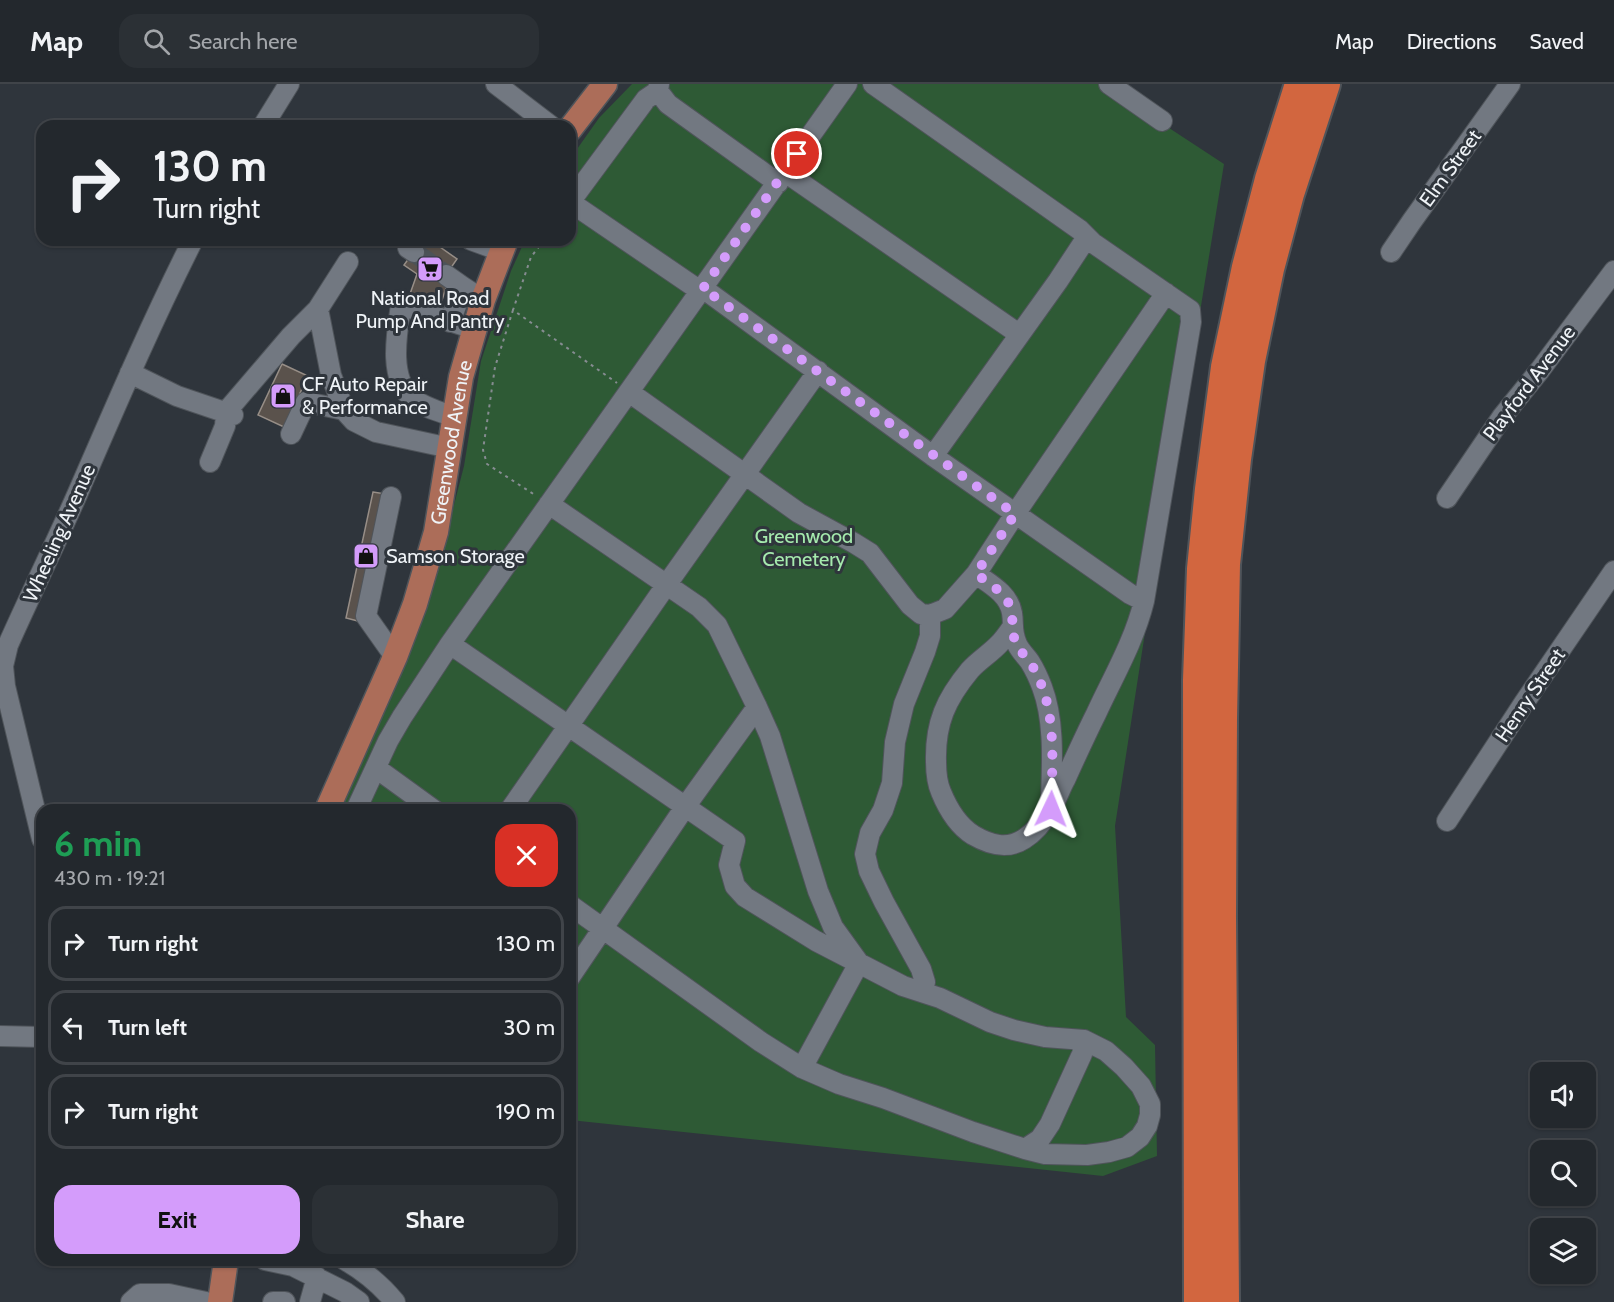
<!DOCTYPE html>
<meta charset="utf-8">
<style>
:root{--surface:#23282d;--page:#2b3035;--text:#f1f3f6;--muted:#a3a6aa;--line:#404449;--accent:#d49cfb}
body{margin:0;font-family:Cabin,sans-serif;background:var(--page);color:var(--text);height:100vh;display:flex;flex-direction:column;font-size:22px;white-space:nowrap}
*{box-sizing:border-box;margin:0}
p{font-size:20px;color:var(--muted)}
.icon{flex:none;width:33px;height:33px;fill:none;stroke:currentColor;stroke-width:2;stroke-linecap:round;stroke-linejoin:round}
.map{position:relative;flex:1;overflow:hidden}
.side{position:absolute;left:36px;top:720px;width:540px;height:462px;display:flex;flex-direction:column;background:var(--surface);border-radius:18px;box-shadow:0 2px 4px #0004,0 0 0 2px var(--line)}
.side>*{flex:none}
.hud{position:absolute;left:36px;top:36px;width:540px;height:126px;border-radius:18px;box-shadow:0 2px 4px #0004,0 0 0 2px var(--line);background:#23282d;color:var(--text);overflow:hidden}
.controls{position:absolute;left:1530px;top:978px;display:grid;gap:12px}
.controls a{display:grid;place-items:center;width:66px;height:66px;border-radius:12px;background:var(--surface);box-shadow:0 2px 4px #0004,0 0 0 2px var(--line);font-size:30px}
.pin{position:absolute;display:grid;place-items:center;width:51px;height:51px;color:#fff;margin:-26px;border:3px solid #fff;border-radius:50%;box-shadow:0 2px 6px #0007}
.me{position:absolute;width:66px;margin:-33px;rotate:2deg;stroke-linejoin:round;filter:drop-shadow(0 0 4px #0008)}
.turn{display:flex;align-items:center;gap:21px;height:126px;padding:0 18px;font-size:27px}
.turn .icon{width:78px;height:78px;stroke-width:2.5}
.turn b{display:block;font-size:42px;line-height:51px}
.round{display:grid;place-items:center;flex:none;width:63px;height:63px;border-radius:18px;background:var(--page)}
.summary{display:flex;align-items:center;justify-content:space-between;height:102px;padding:0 18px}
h1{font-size:36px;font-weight:700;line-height:45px;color:#1e9e55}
.button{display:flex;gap:12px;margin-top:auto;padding:12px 18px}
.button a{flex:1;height:69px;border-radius:18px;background:var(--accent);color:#111;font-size:24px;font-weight:700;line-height:69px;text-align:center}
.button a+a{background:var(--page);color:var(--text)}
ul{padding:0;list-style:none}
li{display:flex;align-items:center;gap:18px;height:75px;margin:0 12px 9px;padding:0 6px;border:3px solid var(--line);border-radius:18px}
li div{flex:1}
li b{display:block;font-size:22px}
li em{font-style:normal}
header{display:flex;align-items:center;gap:36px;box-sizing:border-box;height:84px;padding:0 30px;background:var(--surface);border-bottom:2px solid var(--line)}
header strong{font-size:28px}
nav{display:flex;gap:33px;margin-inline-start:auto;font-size:21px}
.search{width:420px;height:54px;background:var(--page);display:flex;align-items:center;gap:15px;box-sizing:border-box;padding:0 21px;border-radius:18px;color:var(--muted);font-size:22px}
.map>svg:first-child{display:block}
.green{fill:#2e5a35}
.building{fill:#5a524c;stroke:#978e87;stroke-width:1.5}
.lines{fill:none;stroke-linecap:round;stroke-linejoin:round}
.minor-tunnel{stroke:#4c5258;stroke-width:20;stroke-dasharray:20 10;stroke-linecap:butt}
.minor-casing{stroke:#4f545a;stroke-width:22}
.major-casing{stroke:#4f545a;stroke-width:27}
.highway-casing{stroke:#4f545a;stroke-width:32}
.path{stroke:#868c91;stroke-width:2;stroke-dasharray:3 4.5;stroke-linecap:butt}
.minor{stroke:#727881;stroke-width:20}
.major{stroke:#ac6d59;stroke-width:24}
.highway{stroke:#d2663f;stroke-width:28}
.route{stroke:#d49cfb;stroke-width:10;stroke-dasharray:0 18}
.labels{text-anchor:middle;stroke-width:6;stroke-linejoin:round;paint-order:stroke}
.street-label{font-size:20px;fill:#eff3f7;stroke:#2f353c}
.poi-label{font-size:20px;fill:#eff3f7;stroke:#2f353c;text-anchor:start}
.park-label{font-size:20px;fill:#a5eaad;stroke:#2f353c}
</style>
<header>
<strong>Map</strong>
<div class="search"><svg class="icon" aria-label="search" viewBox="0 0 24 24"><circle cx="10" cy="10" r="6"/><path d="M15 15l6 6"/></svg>Search here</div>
<nav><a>Map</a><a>Directions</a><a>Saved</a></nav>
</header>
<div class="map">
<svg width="1614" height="1218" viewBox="0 0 1614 1218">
<rect width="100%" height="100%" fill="#2f353c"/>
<path class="green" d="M632 0H1102L1224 80 1177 370 1149 523 1115 742 1126 933 1155 961 1157 1072 1103 1092 570 1036V726H340L396 603 436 491 464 382 481 277 511 187 525 156H570V75L599 34Z"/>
<path class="building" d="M422 156H430L457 175 443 195 448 198 441 219 410 210 417 190 404 181Z
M282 280 308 292 284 343 258 331Z
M373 408 386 410 358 537 346 534Z"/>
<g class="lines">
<path class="minor-tunnel" d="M414 168 446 191"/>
<g class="minor-casing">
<path id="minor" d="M496 0 551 42
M659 0 658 7 668 20 778 99
M873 0 1080 146 1093 159 1190 226 1191 238 1144 517C1134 558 1113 593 1096 630 1085 652 1075 674 1065 696 1060 705 1057 715 1051 725 1045 735 1035 748 1024 755 1007 766 990 761 973 751 957 741 948 725 941 708 937 699 936 688 936 677 935 639 946 615 970 586 979 576 991 569 1000 559 1004 555 1008 549 1011 545
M1109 0 1162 37
M658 7 646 15 570 118 696 204 708 208 933 372 1130 510 1144 517
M263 42 289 0
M785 88 1019 250
M412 156 408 164 414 168
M471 156 501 167
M1391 168 1412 137 1510 0
M446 191 463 203
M318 225 331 291 344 326 354 337 376 348 450 364
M450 238 463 203 483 216
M130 289 177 312 233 331
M629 308 799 429 854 459 870 469 910 521 921 530 930 531 945 525 976 490 1015 430 1166 209
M455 333C441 328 424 324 412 314 388 294 397 248 401 221L474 245
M291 350 306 318 344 326
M933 372 1058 197 1087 153
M210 378 225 342 226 328 291 252 318 225 348 178
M391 413 366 532 395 573
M1447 414 1502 333 1540 286 1614 187
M549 420 699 523 717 541 757 623 770 652 818 807 833 843 859 879 802 984
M976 490C990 500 1009 510 1012 529 1014 541 1011 547 1017 560 1020 567 1026 572 1030 578 1035 586 1039 595 1042 603 1055 637 1052 681 1051 717
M450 560 735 757 729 781 735 802 745 813 816 857 903 902 940 914 990 938 1014 946 1045 953 1084 956 1106 967 1124 983 1141 1002 1150 1020V1031L1147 1042 1140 1053 1127 1063 1109 1068 1087 1071 1045 1070 1025 1065 973 1048 883 1014 839 1000 802 984 761 958 570 821
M376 684 434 726
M356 726 388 657 402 633 450 560 847 0
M510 726 667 500 818 287
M1447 737 1524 619 1614 487
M42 755 5 602 3 582 8 561C31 509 57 457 80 404 116 321 152 237 193 156
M570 893 685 723 757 623
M923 908 925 898 921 885 884 818 869 787 865 770 870 749 883 726 892 699 895 658 904 620 925 568 930 552V531
M0 952 42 953
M1025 1065 1040 1055 1050 1040 1082 970 1084 956
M265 1176 293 1182 345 1208 359 1218
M345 1176C364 1187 381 1201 395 1218
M131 1218 140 1210H169L206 1218
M273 1218H285
M310 1218 317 1193"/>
</g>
<g class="major-casing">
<g id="major">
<path d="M570 45 605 0"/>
<path id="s1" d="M327 726 395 573 415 520 436 448 461 293 483 216 506 156"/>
<path d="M220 1218 226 1176"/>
</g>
</g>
<g class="highway-casing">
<path id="highway" d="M1198 1218 1197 596 1201 485 1209 405 1225 283 1246 183 1269 95 1299 0
M1225 1218 1222 833 1223 635 1226 480 1237 375 1251 277 1270 185 1290 110 1326 0"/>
</g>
<path class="path" d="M544 156 531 173 513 226 617 299
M513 226 495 283 483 366 487 380 535 411"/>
<use href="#minor" class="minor"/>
<use href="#major" class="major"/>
<use href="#highway" class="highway"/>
</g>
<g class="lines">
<path class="route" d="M797 70 702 206 708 208 726 221 1015 430 976 490C990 500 1010 511 1012 530 1013 542 1011 549 1017 561 1020 568 1027 573 1031 580 1036 587 1040 597 1043 605 1056 643 1052 686 1051 725"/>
</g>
<defs>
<g id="supermarket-square" transform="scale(1.35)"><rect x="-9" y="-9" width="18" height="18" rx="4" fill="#d49cfb" stroke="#2f353c"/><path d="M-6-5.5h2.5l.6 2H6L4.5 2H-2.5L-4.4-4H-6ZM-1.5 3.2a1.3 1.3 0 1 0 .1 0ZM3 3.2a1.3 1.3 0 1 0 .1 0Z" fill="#111"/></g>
<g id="shop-square" transform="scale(1.35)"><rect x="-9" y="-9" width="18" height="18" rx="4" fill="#d49cfb" stroke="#2f353c"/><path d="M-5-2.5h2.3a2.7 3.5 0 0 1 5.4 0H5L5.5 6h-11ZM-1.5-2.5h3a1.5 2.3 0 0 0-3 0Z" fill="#111"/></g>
</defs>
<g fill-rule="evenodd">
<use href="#supermarket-square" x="430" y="185"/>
<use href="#shop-square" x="283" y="312"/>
<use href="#shop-square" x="366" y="472"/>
</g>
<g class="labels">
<g class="street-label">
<text transform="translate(1450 84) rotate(-54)" y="7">Elm Street</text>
<text transform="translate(1529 299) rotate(-53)" y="7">Playford Avenue</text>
<text dy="7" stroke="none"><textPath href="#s1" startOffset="390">Greenwood Avenue</textPath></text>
<text transform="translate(59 449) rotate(-66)" y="7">Wheeling Avenue</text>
<text transform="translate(1530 611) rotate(-56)" y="7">Henry Street</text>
</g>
<g class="poi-label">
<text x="430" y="221" text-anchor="middle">National Road<tspan x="430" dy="23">Pump And Pantry</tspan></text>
<text x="302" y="307">CF Auto Repair<tspan x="302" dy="23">&amp; Performance</tspan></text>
<text x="386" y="479">Samson Storage</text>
</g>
<g class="park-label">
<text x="804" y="459">Greenwood<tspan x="804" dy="23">Cemetery</tspan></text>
</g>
</g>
</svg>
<div class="controls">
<a><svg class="icon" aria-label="sound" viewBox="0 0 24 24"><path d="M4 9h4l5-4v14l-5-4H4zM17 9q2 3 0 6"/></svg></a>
<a><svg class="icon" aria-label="search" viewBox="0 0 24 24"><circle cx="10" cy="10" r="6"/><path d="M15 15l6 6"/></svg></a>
<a><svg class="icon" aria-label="layers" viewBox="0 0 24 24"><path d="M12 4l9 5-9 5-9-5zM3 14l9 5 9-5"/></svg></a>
</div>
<div class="pin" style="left:797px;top:70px;background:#d93025"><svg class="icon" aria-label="arrive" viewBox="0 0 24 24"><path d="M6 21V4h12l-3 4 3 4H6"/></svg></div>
<svg class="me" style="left:1051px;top:725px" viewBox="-20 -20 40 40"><path d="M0-17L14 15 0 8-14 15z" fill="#d49cfb" stroke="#fff" stroke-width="4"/></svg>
<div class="hud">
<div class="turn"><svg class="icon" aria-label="right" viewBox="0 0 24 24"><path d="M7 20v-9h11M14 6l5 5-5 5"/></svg><div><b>130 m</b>Turn right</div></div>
</div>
<section class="side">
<div class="summary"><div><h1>6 min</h1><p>430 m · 19:21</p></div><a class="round" style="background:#d93025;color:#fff"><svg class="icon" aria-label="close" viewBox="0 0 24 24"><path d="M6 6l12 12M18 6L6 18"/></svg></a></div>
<ul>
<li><svg class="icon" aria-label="right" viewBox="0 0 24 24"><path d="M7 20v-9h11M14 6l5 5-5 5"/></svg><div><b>Turn right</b></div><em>130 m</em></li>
<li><svg class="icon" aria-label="left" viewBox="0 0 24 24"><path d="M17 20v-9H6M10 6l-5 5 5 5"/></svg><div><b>Turn left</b></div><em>30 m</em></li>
<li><svg class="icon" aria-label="right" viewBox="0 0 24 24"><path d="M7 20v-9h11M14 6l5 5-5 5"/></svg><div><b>Turn right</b></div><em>190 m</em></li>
</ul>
<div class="button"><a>Exit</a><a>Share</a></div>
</section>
</div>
